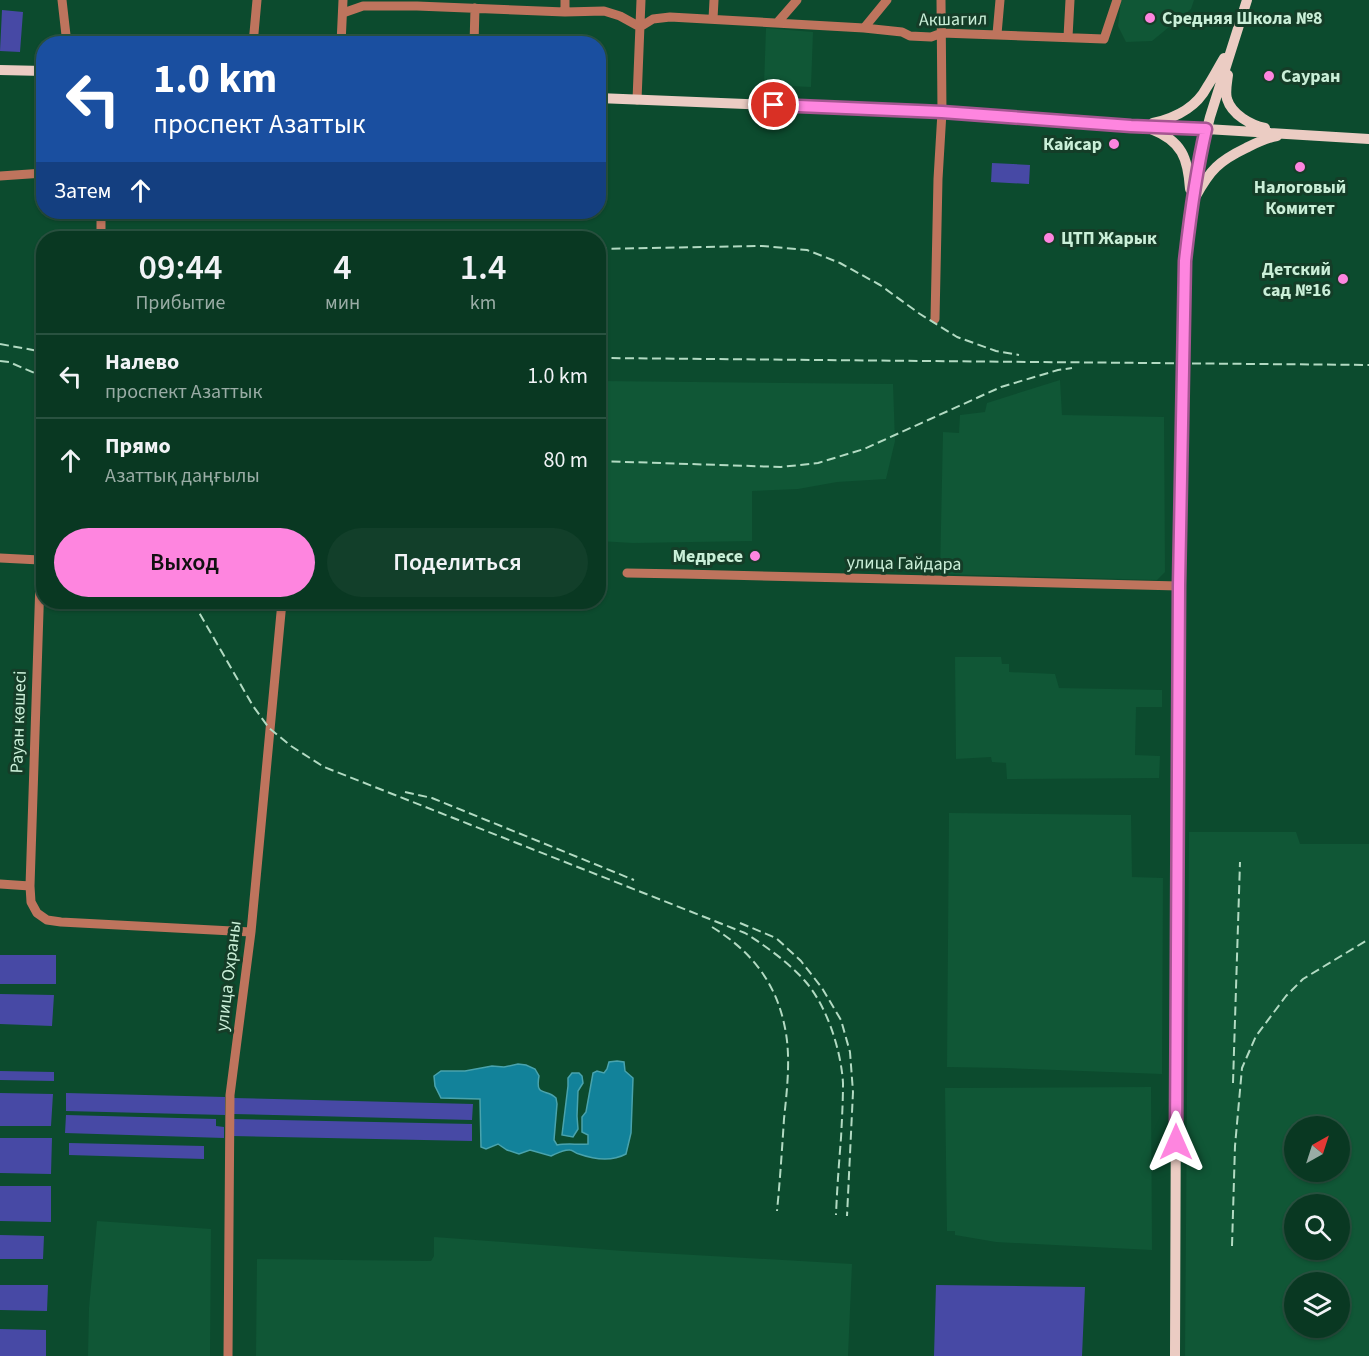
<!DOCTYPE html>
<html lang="ru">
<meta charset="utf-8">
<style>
:root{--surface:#093822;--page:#123f2a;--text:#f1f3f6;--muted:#99aca5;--line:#295240;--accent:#fe85df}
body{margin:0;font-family:"Source Sans 3",sans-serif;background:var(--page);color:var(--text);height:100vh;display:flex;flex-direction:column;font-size:22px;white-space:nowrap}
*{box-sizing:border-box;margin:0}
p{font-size:20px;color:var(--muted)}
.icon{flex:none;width:33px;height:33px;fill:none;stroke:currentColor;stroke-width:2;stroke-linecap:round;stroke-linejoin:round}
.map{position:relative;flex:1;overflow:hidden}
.side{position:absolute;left:36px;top:231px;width:570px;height:378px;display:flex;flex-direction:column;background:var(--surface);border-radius:24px;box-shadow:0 2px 4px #0004,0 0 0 2px var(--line)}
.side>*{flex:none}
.banner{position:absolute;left:36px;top:36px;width:570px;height:183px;border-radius:24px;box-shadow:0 2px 4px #0004,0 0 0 2px var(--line);background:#1a4fa0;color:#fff;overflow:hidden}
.needle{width:39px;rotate:39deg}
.buttons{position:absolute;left:1284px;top:1116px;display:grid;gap:12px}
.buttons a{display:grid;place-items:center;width:66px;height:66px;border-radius:50%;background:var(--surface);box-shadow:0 2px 4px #0004,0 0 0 2px var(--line);font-size:30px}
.pin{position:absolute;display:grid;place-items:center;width:51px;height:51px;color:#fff;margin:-26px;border:3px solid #fff;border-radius:50%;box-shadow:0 2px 6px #0007}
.me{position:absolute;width:66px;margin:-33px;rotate:0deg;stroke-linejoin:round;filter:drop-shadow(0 0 4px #0008)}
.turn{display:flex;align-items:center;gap:21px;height:126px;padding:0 18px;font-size:27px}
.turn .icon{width:78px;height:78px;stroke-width:2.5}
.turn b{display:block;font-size:42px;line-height:51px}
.then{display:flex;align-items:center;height:57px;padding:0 18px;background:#0003;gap:12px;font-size:22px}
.eta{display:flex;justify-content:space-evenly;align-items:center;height:102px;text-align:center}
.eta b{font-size:36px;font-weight:600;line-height:42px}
.cta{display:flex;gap:12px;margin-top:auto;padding:12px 18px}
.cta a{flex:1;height:69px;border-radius:36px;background:var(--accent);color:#111;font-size:24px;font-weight:600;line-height:69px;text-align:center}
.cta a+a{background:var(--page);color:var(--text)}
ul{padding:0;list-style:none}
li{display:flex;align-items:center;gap:18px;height:84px;padding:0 18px;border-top:2px solid var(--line)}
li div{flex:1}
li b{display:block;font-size:22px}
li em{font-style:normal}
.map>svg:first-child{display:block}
.built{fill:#105736;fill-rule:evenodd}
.green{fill:#4749a5}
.water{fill:#12829a;stroke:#49a3ad;stroke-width:1.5}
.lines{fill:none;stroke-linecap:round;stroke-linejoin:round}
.minor{stroke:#be745d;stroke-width:9}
.major{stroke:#ebccc3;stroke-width:10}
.rail{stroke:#b2dac2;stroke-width:2;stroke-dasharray:9 4.5;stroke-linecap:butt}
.route-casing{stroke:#a55691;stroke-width:15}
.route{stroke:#fe85df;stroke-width:10}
.poi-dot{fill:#fe85df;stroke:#153d28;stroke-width:2}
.labels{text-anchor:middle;stroke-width:6;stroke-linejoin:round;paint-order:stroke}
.poi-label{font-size:18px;font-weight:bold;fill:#caefd8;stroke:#153d28;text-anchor:start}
.street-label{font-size:18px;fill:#caefd8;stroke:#153d28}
</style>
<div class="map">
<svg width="1369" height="1356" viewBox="0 0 1369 1356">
<rect width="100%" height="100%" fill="#0c4b2e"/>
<path class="built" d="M1121 0H1194L1191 9 1152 41 1126 42 1118 26Z
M766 28 813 32 811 87 764 85Z
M1060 380 1062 415 1164 417 1165 572 1157 580 940 574 943 432 959 433 960 415 985 412 987 403Z
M599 381 893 384 895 441 886 479 837 482 798 489 752 491V541L633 543 599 541Z
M955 657H1001L1002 664H1009V672L1055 674 1059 688 1162 690V707H1136L1135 755 1160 756 1159 778 1007 779 1006 763 992 762 991 757 956 759Z
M949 813 1131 815 1132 877 1163 878 1162 1074 1005 1068 947 1067Z
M1189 832H1296L1300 844H1369V1356H1185ZM1294 1126H1340V1172H1294ZM1294 1204H1340V1250H1294ZM1294 1282H1340V1328H1294Z
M1151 1087 1152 1250 996 1242 955 1235V1231H947L945 1088Z
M97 1221 211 1229 210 1356H88L89 1308Z
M434 1237 624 1251 852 1264 848 1356H256L257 1259 431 1261 434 1256Z"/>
<path class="green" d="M2 10 23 12 20 52 0 51Z
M992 163 1030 165 1029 184 991 182Z
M0 955H56V984H0Z
M0 994 54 995 52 1026 0 1024Z
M0 1071 54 1072V1081L0 1080Z
M0 1093 53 1094 51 1126H0Z
M66 1093 225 1097V1115L66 1111Z
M233 1098 473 1104 472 1120 233 1114Z
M66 1115 216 1119V1126L224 1127V1138L65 1133Z
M232 1119 472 1124V1141L232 1136Z
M0 1138H52L51 1174 0 1173Z
M69 1143 204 1146V1159L69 1155Z
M0 1186H51V1222L0 1221Z
M0 1235 44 1236 43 1259H0Z
M0 1285H48L47 1311 0 1310Z
M936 1285 1085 1287 1082 1356H934Z
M0 1329 46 1330V1356H0Z"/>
<path class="water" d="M617 1061 624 1062 625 1071 633 1078 631 1133 626 1154C611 1162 593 1159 579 1154 575 1153 573 1150 570 1150 564 1149 556 1154 551 1156L530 1150 519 1154 507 1150 498 1144 486 1149 481 1147 480 1099 441 1098 435 1086 434 1076 441 1071H465L492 1066 504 1067 518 1064 526 1065 535 1069 539 1076C535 1098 546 1088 556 1098L557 1104 554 1140 557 1145C567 1143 578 1145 588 1144V1135L582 1132V1117L586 1112 593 1073 597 1071 604 1073 607 1069 609 1062Z
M572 1073H579L582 1076 583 1083 578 1091 577 1116 578 1129 573 1137 562 1135 568 1086V1078Z"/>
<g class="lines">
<path class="minor" d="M62 0 67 44
M565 12V0
M343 13 363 6H417L565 12 604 11 620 16 640 27 653 19 670 17 864 28 902 32 910 36 931 37 942 33 1104 39 1117 0
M713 19 714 0
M777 23 797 0
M864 28 887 0
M997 34 1000 0
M1068 37 1070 0
M253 44 257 0
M341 44 343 0
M474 44 475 8
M637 100 641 0
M0 176 44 173
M101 238V212
M935 319 938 179 942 112 941 0
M44 459 30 886 31 902 37 913 47 920 61 922 251 932
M0 558 40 560
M627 573 683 574 1179 586
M0 884 30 886
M228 1356 230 1095 251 932 282 602"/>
<path class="major" d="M0 70 44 71
M1228 75C1227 83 1225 92 1227 99 1232 115 1251 125 1265 128
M598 98 942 112 1131 126 1206 129 1369 139
M1153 123C1175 118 1196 108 1207 87 1213 78 1218 68 1224 58
M1151 129C1182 141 1188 158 1190 189
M1196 196C1210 170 1219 161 1246 148 1256 143 1265 138 1277 136
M1175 1356 1177 798 1183 363 1186 261 1191 210 1200 157 1210 117 1247 0"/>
<path class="rail" d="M598 249 762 246 807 250 840 263 880 285 920 314 957 337 996 351 1019 355
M0 344 44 352
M598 358 1369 365
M0 361 9 362 44 377
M598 461 781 467 818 463 864 449 1001 387 1058 370 1072 368
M193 602 253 706 269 728 291 746 324 767 745 933C767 947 788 962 805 981 827 1006 841 1050 843 1083 843 1101 842 1119 841 1138 839 1163 837 1189 836 1215
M405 792 432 798 634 880
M740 923 776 938 801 961 822 988 841 1020 850 1052 853 1092 847 1216
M712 927C751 951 776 982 785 1028 791 1057 787 1090 784 1119 782 1150 780 1180 777 1211
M1233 1083 1240 862
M1232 1246 1235 1146 1242 1068 1256 1036 1286 996 1303 979 1369 939"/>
</g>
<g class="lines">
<g class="route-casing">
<path id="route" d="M774 105 942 112 1131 126 1206 129C1196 172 1190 216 1185 261L1179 586 1176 1142"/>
</g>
<use href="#route" class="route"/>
</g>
<g class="poi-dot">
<circle cx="1150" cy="18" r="6"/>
<circle cx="1269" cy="76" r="6"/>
<circle cx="1114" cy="144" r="6"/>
<circle cx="1300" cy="167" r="6"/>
<circle cx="1049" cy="238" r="6"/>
<circle cx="1343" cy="279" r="6"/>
<circle cx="755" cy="556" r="6"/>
</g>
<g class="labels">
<g class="poi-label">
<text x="1162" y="24">Средняя Школа №8</text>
<text x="1281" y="82">Сауран</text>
<text x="1102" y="150" text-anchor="end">Кайсар</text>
<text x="1300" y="193" text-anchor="middle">Налоговый<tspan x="1300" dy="21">Комитет</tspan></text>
<text x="1061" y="244">ЦТП Жарык</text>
<text x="1331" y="275" text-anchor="end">Детский<tspan x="1331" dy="21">сад №16</tspan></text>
<text x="743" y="562" text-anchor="end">Медресе</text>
</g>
<g class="street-label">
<text transform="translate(953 19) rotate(-1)" y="6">Акшагил</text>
<text transform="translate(904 563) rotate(1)" y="6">улица Гайдара</text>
<text transform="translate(18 722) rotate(-88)" y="6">Рауан көшесі</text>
<text transform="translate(228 976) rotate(-83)" y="6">улица Охраны</text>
</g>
</g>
</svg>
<div class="buttons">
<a><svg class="needle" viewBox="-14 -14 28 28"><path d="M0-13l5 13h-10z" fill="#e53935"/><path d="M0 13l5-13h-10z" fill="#99aca5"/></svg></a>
<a><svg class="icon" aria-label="search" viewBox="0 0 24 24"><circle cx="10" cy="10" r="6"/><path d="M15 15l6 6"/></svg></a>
<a><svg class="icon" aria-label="layers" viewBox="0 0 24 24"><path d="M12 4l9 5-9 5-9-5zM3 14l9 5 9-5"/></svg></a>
</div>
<div class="pin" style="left:774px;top:105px;background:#d93025"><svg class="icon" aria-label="arrive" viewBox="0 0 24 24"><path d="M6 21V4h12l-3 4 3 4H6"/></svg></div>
<svg class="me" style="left:1176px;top:1142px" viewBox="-20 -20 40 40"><path d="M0-17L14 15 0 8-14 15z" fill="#fe85df" stroke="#fff" stroke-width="4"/></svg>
<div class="banner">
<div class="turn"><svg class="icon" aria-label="left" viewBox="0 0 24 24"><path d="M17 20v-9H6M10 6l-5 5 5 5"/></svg><div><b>1.0 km</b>проспект Азаттык</div></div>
<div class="then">Затем<svg class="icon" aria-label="ahead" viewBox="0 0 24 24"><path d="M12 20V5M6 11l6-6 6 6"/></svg></div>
</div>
<section class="side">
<div class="eta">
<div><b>09:44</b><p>Прибытие</p></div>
<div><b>4</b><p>мин</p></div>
<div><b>1.4</b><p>km</p></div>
</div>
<ul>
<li><svg class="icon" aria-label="left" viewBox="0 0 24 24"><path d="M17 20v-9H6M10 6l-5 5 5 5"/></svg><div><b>Налево</b><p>проспект Азаттык</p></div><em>1.0 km</em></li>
<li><svg class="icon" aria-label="ahead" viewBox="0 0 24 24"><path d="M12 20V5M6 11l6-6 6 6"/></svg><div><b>Прямо</b><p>Азаттық даңғылы</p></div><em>80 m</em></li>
</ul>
<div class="cta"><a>Выход</a><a>Поделиться</a></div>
</section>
</div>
